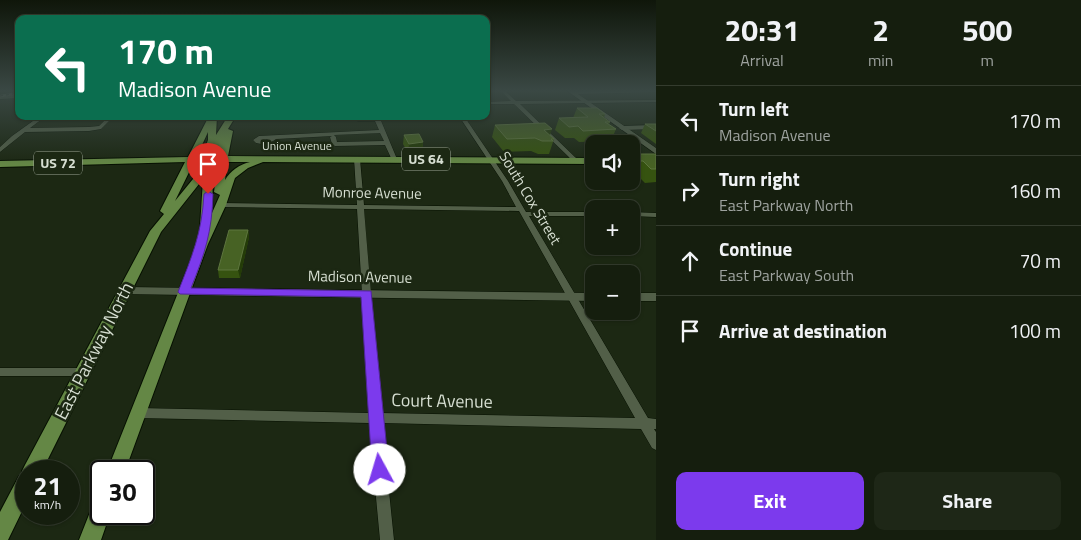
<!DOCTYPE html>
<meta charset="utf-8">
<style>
:root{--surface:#151e0e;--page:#1e2717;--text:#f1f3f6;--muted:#9da29e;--line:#343c2e;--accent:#7c3aed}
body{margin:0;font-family:"Titillium Web",sans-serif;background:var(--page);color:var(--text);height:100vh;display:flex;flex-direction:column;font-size:19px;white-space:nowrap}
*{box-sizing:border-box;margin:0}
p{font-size:16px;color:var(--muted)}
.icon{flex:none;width:28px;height:28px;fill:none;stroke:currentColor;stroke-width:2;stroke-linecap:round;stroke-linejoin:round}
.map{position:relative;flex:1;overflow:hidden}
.side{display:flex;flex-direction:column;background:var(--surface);width:425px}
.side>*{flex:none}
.top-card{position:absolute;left:15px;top:15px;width:475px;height:105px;border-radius:10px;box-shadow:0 1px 4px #0004,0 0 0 1px var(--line);background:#0b6e4f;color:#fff;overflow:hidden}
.controls{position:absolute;left:585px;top:135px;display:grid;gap:10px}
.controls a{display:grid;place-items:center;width:55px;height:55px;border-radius:10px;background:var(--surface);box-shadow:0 1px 4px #0004,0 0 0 1px var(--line);font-size:25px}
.speed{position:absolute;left:15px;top:460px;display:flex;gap:10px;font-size:25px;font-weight:700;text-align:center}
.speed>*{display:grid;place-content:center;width:65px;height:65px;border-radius:50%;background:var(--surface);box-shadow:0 1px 4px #0004,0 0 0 1px var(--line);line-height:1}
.speed small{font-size:12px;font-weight:400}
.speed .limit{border:2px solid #111;border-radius:8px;background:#fff;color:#111}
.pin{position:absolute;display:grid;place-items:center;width:42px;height:42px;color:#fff;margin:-51px -21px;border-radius:50% 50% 50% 0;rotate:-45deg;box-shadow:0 0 5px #0007}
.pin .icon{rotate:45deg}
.me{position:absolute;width:55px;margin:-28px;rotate:354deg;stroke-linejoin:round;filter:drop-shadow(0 0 4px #0008)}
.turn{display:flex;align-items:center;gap:18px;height:105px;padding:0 20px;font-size:22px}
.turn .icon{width:65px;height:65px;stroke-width:2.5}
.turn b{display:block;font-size:35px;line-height:42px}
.eta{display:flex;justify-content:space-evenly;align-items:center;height:85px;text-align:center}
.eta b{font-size:30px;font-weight:700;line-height:35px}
.primary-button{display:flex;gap:10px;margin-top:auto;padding:10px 20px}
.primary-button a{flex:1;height:58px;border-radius:10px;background:var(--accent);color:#fff;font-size:20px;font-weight:700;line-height:58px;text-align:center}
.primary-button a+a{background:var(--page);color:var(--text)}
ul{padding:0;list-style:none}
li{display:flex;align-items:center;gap:15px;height:70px;padding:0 20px;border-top:1px solid var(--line)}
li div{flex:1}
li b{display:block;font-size:19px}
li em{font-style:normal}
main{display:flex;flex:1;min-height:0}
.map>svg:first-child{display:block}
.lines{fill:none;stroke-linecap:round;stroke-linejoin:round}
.street-casing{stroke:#061001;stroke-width:1}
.secondary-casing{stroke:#061001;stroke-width:1}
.primary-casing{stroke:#061001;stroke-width:2}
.street{fill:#525f48;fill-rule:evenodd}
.secondary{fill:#525f48;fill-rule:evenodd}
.primary{fill:#648745;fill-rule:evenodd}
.rail-casing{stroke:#7f8979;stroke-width:2.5}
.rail{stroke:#1c2813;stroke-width:1;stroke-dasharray:3;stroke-linecap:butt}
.primary-bridge-casing{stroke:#061001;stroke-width:11;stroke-linecap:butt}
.primary-bridge{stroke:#648745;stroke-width:9}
.wall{fill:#365310}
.shaded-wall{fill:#243c08}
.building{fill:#476224;stroke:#5e763f}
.route{fill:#7c3aed;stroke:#51269a}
.labels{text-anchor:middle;stroke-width:5;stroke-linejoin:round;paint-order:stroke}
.far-street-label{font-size:12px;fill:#d6ded1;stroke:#1c2813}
.shield{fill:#1c2813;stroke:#9ea798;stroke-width:1}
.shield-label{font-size:14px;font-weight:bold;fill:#d6ded1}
.street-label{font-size:15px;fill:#d6ded1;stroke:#1c2813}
.near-street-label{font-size:18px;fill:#d6ded1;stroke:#1c2813}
</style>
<main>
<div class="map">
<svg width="656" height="540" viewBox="0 0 656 540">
<rect width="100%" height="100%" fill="#1c2813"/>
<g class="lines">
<g class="street-casing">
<path id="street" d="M500 90H504L516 101 656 100V102L520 104 577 159V161H573L514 104H486V102L511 101Z
M40 116H46L30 128 89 127 99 126 109 116H114L101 129 89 131 25 132 0 152V147L12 136Z
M353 116 359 117 379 116 397 159 396 160H392L385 145 335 146 332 144 330 137 332 136 276 139 267 145 256 143 253 140 259 136 379 130 375 121H358ZM380 133 384 141 337 142 336 137 334 135ZM268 139 266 141 260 140Z
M459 116H464L508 181 526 212H594V216H529L648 418 656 419V429H654L656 432V450L652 448 641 429 382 423 394 540H380L369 423 138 418 134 417 132 413 134 409 138 408 369 413 357 209 221 207 217 205 221 203 357 205 354 159 357 157 360 159 364 205 516 207 502 181ZM364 209 519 211 635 418 381 413Z
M656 125V129L622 130 619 128 622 126Z
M631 212 656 213V217L631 216Z
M0 368H84L88 369 90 372 88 375 84 376H0Z"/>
</g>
<g class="secondary-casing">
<path id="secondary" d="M566 90H656V92L578 94 656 148V154Z
M19 94V98L0 99V95Z
M125 287 594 293V301L121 294 119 291Z
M631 293H656V301H631Z"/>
</g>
<g class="primary-casing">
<path id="primary" d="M209 116H217L216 135 228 116H236L228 129 233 131 228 156 594 158V164L263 162 248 168 235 178 226 205 208 244 125 471H107L203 230 200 227 203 179 161 232 42 471H26V503L8 540H0V512L19 476 24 474 22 471 25 465 150 231 164 214 160 211 185 162 0 167V161L188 157ZM208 132V140L201 158 197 156ZM200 161 193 179 175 201 194 162ZM216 161H218L214 192 220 195 212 213 213 175ZM227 162H250C240 164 230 171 225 180Z
M101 499V514H110L101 540H79L94 502Z"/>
</g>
<use href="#street" class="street"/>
<use href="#secondary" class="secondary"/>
<use href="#primary" class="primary"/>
<g class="rail-casing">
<path id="rail" d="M0 96 19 93"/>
</g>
<use href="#rail" class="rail"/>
<g class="primary-bridge-casing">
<path id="primary-bridge" d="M198 159H219"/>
</g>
<use href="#primary-bridge" class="primary-bridge"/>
</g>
<path class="wall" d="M577 108 605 114 604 118 610 122 609 124 616 129 611 141 579 142 574 138H565L555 130 559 118H573Z
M645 124H656V144L641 133Z
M495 125 554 139 549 154H538L531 151 504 152 492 137Z
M404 135 423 142 422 152 408 153 403 144Z
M631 154H656V182L645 183 637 175H631Z
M426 156 448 161 447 171H426L424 166Z
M248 230 249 237 240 278H219L218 270Z"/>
<path class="shaded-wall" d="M552 129 548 141 544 130Z
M423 142 422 152 408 153 409 144Z
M248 230 249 237 240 278 238 270Z"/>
<path class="building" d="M577 108H597L605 114H599L610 122H605L616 129 583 131 578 126 569 127 559 118 588 117Z
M545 123 552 129 544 130 554 139H551L553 141H542L535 138 507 139 495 125Z
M645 124H656V131Z
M419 134 423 142 409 144 404 135Z
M631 154H656V169H651L643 161H631Z
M426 156 448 157V161H427Z
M229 230H248L238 270H218Z"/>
<linearGradient id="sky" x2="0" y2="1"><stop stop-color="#0f160a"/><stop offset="0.55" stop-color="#3a4844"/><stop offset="1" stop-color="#3a4844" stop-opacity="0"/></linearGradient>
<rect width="656" height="165" fill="url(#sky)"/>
<path class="route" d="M208 191 213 194C212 232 205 253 191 288L371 291 389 470 386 475 380 478 374 475 372 470 361 297 180 294 178 292C192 256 202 233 204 194Z"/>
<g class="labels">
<g class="far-street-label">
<text x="297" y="150">Union Avenue</text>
</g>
<g class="shield">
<rect x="402" y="147.5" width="48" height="23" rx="4"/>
<rect x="34" y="151.5" width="48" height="23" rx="4"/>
</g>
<g class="shield-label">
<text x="426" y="164">US 64</text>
<text x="58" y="168">US 72</text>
</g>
<g class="street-label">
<text transform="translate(372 193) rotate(1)" y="5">Monroe Avenue</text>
<text transform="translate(530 198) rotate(59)" y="5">South Cox Street</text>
<text transform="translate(360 277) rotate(1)" y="5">Madison Avenue</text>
</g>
<g class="near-street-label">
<text transform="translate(94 351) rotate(-63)" y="6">East Parkway North</text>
<text transform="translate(442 401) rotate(1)" y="6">Court Avenue</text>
</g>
</g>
</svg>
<div class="controls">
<a><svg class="icon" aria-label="sound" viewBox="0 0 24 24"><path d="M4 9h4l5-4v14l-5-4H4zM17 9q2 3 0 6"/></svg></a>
<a>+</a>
<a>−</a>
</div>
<div class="speed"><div>21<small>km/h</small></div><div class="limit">30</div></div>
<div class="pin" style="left:208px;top:194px;background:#d93025"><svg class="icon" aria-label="arrive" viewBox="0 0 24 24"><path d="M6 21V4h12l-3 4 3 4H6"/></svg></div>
<svg class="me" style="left:380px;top:470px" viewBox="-20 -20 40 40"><circle r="19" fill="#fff"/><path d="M0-13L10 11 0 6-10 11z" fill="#7c3aed"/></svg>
<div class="top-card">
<div class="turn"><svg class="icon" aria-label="left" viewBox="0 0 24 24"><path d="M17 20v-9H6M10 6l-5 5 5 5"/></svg><div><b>170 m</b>Madison Avenue</div></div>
</div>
</div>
<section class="side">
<div class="eta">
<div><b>20:31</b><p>Arrival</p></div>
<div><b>2</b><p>min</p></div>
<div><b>500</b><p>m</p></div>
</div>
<ul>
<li><svg class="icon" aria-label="left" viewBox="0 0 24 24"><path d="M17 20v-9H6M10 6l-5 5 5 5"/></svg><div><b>Turn left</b><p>Madison Avenue</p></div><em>170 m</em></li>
<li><svg class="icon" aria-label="right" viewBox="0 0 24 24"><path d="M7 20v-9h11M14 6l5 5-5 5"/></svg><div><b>Turn right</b><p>East Parkway North</p></div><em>160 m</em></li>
<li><svg class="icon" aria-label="ahead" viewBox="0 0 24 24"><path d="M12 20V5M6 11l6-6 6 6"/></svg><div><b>Continue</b><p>East Parkway South</p></div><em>70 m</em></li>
<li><svg class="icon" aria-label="arrive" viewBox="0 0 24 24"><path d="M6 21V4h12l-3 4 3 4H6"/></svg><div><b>Arrive at destination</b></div><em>100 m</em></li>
</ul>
<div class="primary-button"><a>Exit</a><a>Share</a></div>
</section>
</main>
